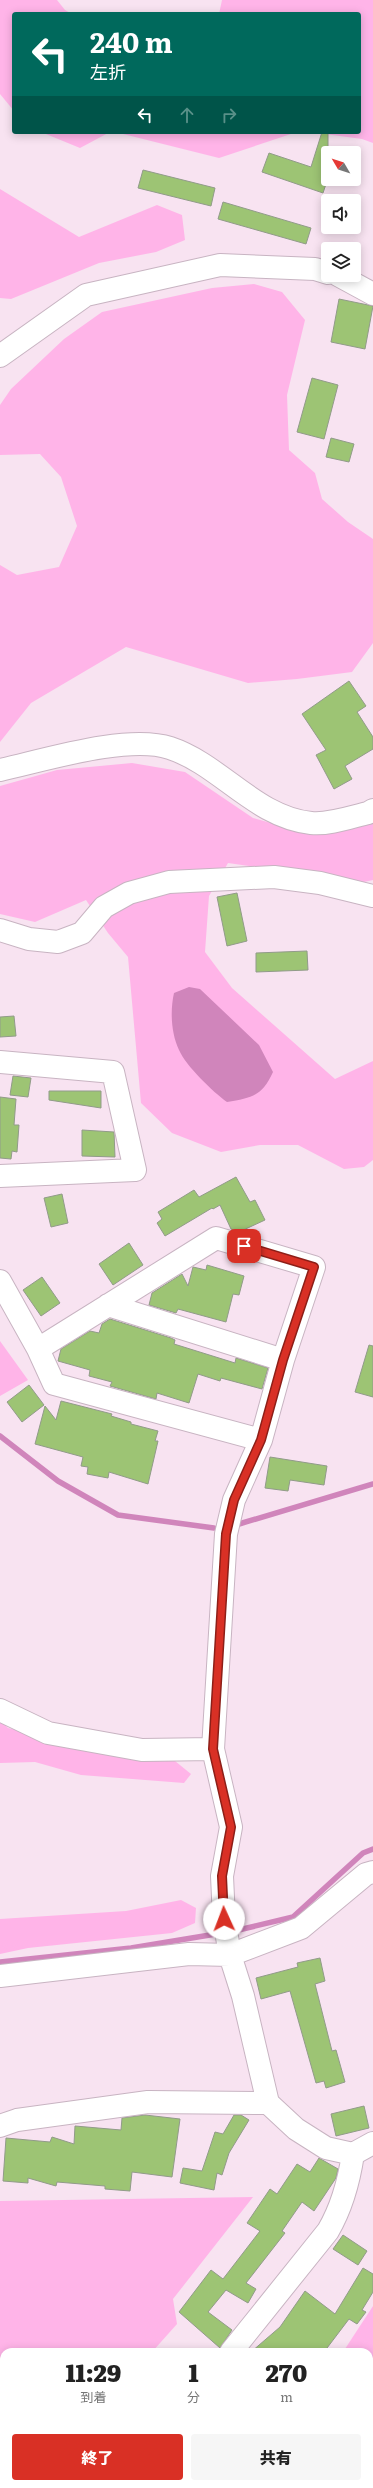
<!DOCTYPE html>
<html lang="ja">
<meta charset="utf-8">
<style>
:root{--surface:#fff;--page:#f6f6f6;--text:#222;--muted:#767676;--accent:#d93025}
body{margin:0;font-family:Literata,"Noto Sans JP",serif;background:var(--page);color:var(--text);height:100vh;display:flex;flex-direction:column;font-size:15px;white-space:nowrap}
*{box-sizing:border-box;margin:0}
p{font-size:13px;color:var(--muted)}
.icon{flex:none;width:22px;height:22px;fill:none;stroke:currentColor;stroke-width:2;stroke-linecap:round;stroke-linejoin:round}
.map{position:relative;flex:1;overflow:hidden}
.side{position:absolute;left:0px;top:2348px;width:373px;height:140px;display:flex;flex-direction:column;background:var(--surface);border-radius:12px 12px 0 0;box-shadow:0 2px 10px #0003}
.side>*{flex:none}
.guide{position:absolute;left:12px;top:12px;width:349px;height:122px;border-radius:4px;box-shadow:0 2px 10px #0003;background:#00695c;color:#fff;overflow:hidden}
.needle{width:26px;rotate:309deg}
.buttons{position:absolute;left:321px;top:146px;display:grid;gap:8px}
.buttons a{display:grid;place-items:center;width:40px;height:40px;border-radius:4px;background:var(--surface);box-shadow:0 2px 10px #0003;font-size:20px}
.pin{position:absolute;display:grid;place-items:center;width:34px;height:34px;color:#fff;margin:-17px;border-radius:8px;box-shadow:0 2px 6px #0006}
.me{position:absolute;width:44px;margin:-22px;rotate:358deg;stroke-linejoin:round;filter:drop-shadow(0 0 3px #0008)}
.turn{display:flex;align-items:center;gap:14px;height:84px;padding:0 12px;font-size:18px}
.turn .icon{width:52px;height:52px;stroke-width:2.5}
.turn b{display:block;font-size:28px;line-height:34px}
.lanes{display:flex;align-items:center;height:38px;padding:0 12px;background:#0003;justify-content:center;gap:20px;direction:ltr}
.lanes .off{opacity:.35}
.eta{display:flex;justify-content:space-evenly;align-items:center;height:68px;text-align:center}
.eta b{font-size:24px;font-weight:800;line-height:28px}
.action{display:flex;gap:8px;margin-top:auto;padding:8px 12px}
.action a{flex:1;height:46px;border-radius:4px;background:var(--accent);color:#fff;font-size:16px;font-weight:800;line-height:46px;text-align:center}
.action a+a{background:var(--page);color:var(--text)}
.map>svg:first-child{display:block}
.green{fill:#ffb4e8}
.water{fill:#d085bb}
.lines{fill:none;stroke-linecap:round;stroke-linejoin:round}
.stream{stroke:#d085bb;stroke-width:5.5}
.building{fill:#9dc474;stroke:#919b89}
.minor-casing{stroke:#c8b4c2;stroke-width:24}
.minor{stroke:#fff;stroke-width:22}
.route-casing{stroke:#8d1f18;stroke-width:10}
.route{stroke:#d93025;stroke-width:7}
</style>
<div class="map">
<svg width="373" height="2488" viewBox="0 0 373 2488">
<rect width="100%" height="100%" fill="#f8e3f1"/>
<path class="green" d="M0 0H57L65 10 72 14H14V111L0 94Z
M222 0H373V143L362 139 310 132H359V14H219Z
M41 132H110L80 148Z
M115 132H297L219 158Z
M0 189 79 237 157 205 182 215 185 240 156 252 99 263 11 299 0 298Z
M254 284 282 292 305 320 287 395 289 450 315 473 322 499 348 522 373 539V643L352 672 297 679 248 683 126 647 31 703 0 742V565L17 575 59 567 77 526 61 477 40 454 0 455V405L11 389 64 339 102 312 212 288Z
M132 763 185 772 253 818 310 834 357 828 373 818V880L364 882 228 863 209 896 205 952 232 988 335 1079 373 1061V1160L364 1167 344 1169 298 1145H260L221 1152 172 1133 141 1103 128 957 108 933 86 900 35 922 0 914V786L57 770Z
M0 1341 28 1380 0 1396Z
M0 1720 8 1728 70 1743 107 1755 175 1761 191 1774 184 1783 81 1775 35 1762 0 1763Z
M181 1900 196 1908 195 1923 172 1933 28 1948 0 1954V1919L126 1911Z
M253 2197 173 2299 177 2324 152 2352H4V2481L0 2486V2201Z
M373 2306V2376L369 2383V2352H343Z
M221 2484H314L310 2488H217Z"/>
<path class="water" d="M189 987 200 989 259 1045 273 1072C262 1096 252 1098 227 1102 213 1092 186 1066 179 1050 171 1033 170 1011 174 993Z"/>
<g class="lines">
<path class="stream" d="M0 1436 58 1481 118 1515 214 1528
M239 1524 373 1484
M230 1932 293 1917 363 1853 373 1849
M0 1962 131 1948 222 1933"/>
</g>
<path class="building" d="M322 132H328V178L323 193 262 172 269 153 311 167Z
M143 170 215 188 211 206 138 188Z
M223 202 311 228 306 244 218 219Z
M339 299 373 306 365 349 331 342Z
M312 378 338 385 324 439 297 432Z
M331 438 354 444 349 462 326 457Z
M349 681 366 706 357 712 373 737V749L345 766 352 779 334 789 316 755 326 750 302 714Z
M237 893 247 941 227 946 217 897Z
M307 951 308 970 256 972V953Z
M14 1016 16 1036 0 1037V1017Z
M13 1076 31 1078 28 1097 10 1095Z
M49 1091H101V1108L49 1100Z
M0 1097 16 1099 14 1125H19L17 1152 12 1151 11 1159 0 1158Z
M82 1130 114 1132 115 1157 82 1156Z
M236 1177 250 1202 255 1200 265 1220 239 1232 231 1229 220 1205 213 1209 212 1208 165 1236 157 1223 162 1219 158 1212 194 1190 199 1197Z
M62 1194 68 1223 51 1227 44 1198Z
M129 1243 143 1265 113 1285 99 1264Z
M207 1265 244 1276 239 1295 233 1294 226 1322 178 1309 176 1313 149 1305 152 1293 182 1274 188 1286 193 1267 206 1270Z
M42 1277 60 1303 41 1316 23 1290Z
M110 1319 171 1338 175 1340 174 1344 235 1363 236 1358 268 1368 262 1389 221 1378 220 1381 198 1374 189 1403 157 1393 156 1399 110 1386 112 1382 89 1376 90 1370 58 1361 61 1349 90 1331 99 1333 102 1324Z
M369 1345 373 1346V1397L355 1392Z
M29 1385 44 1405 22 1422 7 1402Z
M61 1401 112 1414 111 1416 131 1422V1424L158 1431 155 1441H158L148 1484 109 1472 108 1478 87 1474 88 1467 81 1466 83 1457 35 1444 45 1406 56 1420Z
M270 1457 327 1466 324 1485 290 1480 288 1491 265 1488Z
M320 1958 325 1981 315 1984 332 2051 336 2050 345 2082 326 2088 324 2081 316 2083 290 1991 261 1999 256 1978 298 1967 297 1963Z
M364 2106 369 2128 336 2136 331 2114Z
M145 2115 180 2119 172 2177 132 2172 130 2191 105 2189V2186L57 2182 56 2186 28 2178V2183L3 2181 6 2138 50 2142 52 2137 74 2144 75 2126 121 2130 122 2118Z
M234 2115H241L249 2120 229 2153 222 2175 217 2173 214 2190 180 2183 183 2168 202 2171 215 2132 223 2134Z
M319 2158 338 2169 336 2178 314 2211 302 2202 282 2231 285 2233 246 2283 256 2289 248 2303 226 2290 208 2312 232 2330 220 2348 179 2312 211 2270 223 2279 260 2231 247 2223 270 2189 277 2194 297 2164 310 2172Z
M343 2235 367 2251 358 2265 333 2249Z
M363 2268 373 2274V2292L362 2310 366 2312 357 2324 349 2319 324 2352H251L280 2327 305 2291 335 2314Z"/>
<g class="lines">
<g class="minor-casing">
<path id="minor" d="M338 275 373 294
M0 356 86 295 220 265 315 269 328 273
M0 770C45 760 128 734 170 748 221 765 255 817 311 823 329 825 351 817 368 813L373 810
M0 930 29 939 58 942 82 933 104 907 129 893 169 882 274 877 320 883 373 896
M0 1062 113 1072 135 1170 0 1176
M0 1281 38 1349
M108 1305 283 1360
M261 1440 54 1384 38 1349 216 1238 314 1267 283 1360 261 1440 234 1500 226 1534 213 1749 231 1827 222 1876 224 1919 230 1955 243 1996 268 2103 296 2129 326 2148 353 2154 373 2143
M0 1710 48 1733 142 1750 213 1749
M0 1976 189 1954 230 1955 301 1928 366 1874 373 1872
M0 2126 17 2120 148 2102 268 2103
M231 2352 328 2231C342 2207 349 2181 353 2154
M119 2488 122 2484"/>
</g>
<use href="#minor" class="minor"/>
</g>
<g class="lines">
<g class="route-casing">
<path id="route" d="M224 1919 222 1876 231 1827 213 1749 226 1534 234 1500 261 1440 283 1360 314 1267 244 1246"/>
</g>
<use href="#route" class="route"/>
</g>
</svg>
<div class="buttons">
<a><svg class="needle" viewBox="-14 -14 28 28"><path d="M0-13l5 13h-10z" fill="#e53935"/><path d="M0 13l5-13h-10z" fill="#767676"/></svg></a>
<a><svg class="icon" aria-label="sound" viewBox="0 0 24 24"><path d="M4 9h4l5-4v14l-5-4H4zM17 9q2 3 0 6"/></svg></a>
<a><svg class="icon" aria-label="layers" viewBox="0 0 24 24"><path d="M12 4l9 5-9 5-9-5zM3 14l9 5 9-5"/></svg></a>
</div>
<div class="pin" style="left:244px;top:1246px;background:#d93025"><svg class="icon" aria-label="arrive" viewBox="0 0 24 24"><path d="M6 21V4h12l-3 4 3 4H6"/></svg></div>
<svg class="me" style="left:224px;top:1919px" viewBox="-20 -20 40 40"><circle r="19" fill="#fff"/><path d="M0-13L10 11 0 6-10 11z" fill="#d93025"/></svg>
<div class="guide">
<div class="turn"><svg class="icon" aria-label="left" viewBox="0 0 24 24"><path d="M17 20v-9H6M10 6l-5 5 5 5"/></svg><div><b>240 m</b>左折</div></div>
<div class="lanes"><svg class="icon" aria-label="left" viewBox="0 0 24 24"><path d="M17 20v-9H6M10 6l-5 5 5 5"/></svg><svg class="icon off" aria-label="ahead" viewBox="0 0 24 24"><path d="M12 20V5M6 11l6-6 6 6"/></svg><svg class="icon off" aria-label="right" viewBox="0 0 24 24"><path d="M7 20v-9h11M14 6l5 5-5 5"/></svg></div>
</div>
<section class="side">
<div class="eta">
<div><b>11:29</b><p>到着</p></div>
<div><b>1</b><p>分</p></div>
<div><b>270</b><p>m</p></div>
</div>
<div class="action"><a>終了</a><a>共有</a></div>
</section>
</div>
